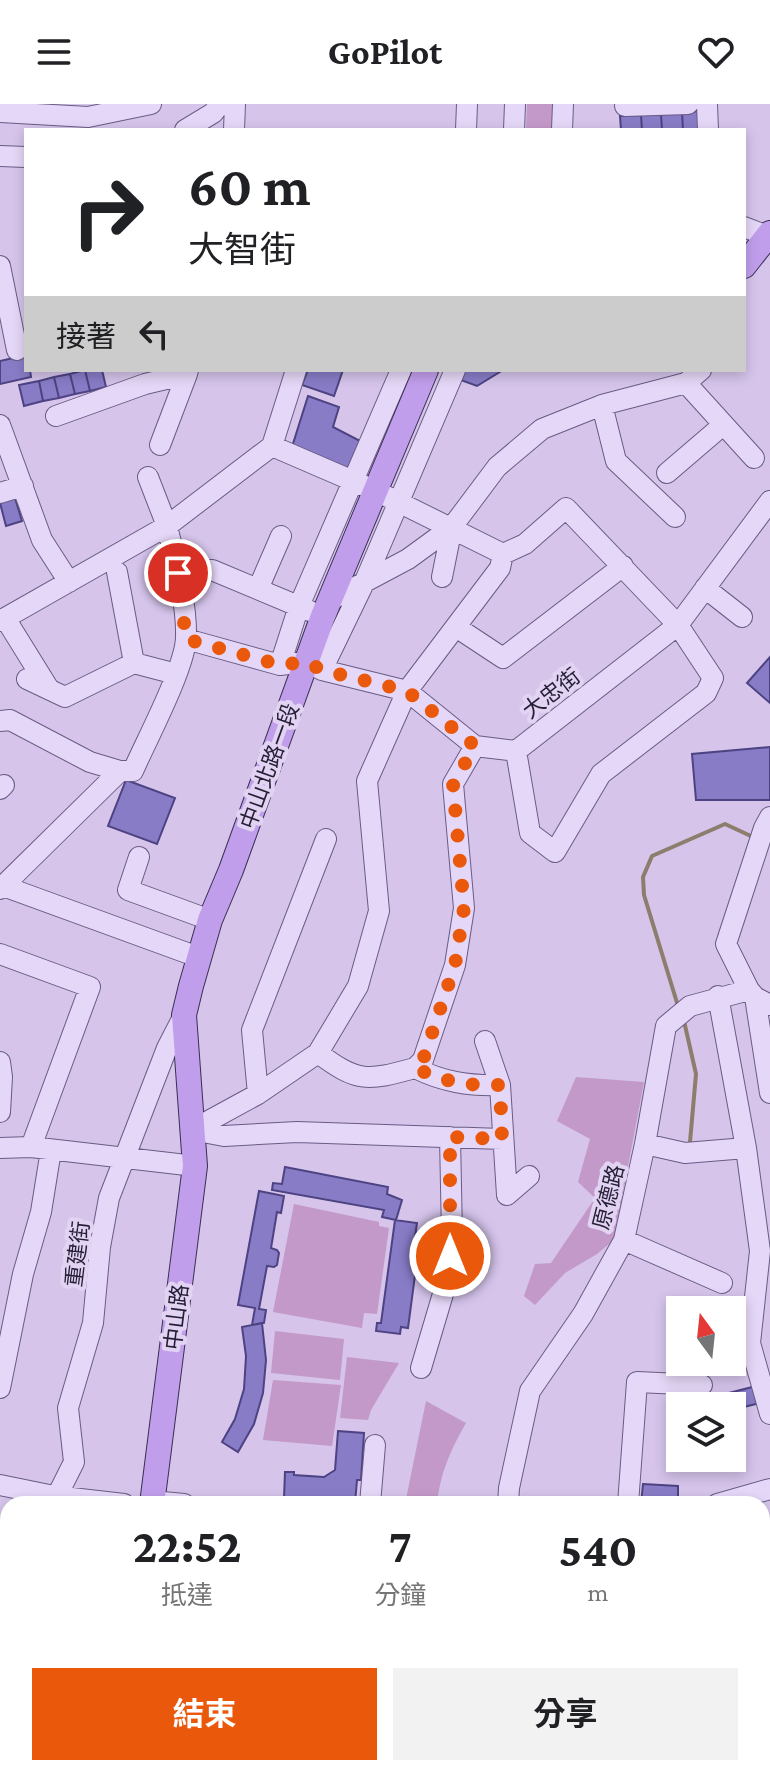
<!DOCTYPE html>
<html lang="zh-TW">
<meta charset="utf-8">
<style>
:root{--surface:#fff;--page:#f2f2f2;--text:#202124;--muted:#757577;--accent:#ea580c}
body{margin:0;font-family:"Crimson Pro","Noto Sans TC",serif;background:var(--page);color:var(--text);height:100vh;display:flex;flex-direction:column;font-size:30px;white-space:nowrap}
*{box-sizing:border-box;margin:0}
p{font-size:26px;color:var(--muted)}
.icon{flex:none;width:44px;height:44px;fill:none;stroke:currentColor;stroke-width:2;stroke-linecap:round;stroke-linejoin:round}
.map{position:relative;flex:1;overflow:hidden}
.sheet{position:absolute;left:0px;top:1392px;width:770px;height:280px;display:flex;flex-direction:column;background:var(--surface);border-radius:24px 24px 0 0;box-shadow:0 4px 12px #0003}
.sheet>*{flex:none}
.top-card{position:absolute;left:24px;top:24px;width:722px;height:244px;border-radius:0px;box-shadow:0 4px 12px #0003;background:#fff;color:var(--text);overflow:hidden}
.needle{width:52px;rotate:345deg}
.buttons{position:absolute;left:666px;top:1192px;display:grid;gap:16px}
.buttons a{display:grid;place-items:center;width:80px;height:80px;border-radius:0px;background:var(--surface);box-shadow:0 4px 12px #0003;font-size:40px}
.pin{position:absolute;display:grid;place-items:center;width:68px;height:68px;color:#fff;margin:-34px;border:4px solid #fff;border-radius:50%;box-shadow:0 2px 8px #0007}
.me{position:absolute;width:88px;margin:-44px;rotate:0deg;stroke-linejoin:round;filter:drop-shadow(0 0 6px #0008)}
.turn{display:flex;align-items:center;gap:28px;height:168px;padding:0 32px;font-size:36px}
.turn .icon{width:104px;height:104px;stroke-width:2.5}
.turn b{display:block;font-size:56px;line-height:68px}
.then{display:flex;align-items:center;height:76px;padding:0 32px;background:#0003;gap:16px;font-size:30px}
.eta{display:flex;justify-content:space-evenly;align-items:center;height:136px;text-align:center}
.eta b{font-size:48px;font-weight:700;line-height:56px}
.primary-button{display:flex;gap:16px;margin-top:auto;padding:16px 32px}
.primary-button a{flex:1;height:92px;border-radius:0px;background:var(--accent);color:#fff;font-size:32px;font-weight:700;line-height:92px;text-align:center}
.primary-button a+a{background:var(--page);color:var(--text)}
header{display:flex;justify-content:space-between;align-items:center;height:104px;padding:0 32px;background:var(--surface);font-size:36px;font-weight:700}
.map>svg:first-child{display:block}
.green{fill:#c399c9}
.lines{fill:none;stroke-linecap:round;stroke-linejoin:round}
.stream{stroke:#8c7d6d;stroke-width:4}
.building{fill:#897cc7;stroke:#4d4382;stroke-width:2}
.minor-casing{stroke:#685c85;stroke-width:22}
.major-casing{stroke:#383053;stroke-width:26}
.minor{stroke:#e5d7f7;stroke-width:20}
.major{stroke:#c19eec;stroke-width:24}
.route{stroke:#ea580c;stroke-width:14;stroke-dasharray:0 25.2}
.labels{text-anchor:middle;stroke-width:8;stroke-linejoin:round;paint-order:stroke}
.street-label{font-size:22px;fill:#241f36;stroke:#e2d3f3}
</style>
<header><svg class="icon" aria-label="menu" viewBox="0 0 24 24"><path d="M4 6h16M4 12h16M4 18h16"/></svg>GoPilot<svg class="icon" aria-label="heart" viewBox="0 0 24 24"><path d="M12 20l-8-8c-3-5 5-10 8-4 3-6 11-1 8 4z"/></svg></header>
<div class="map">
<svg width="770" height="1672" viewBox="0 0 770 1672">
<rect width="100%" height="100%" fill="#d6c4eb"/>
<path class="green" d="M527 0H557V26H526Z
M576 973 644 978 614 1136 597 1150 565 1169 535 1201 524 1192 535 1160 551 1159 595 1094 578 1078 590 1035 557 1017Z
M294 1100 379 1118V1122L389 1124 377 1210 364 1209 362 1224 273 1208Z
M275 1227 344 1235 340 1276 271 1269Z
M347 1253 399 1259 371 1306 368 1316 340 1314Z
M273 1276 341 1281 332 1342 263 1336Z
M426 1297 466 1319C451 1345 440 1369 437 1400H405Z"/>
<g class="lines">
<path class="stream" d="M678 902 644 791 643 773 652 752 725 720 753 733
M684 917 696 970 690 1038
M762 1444 770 1447"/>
</g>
<path class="building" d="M702 7 703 26H683L682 8Z
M682 8 683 26H662L661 10Z
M661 10 662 26H642L641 11Z
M641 11 642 26H621L620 12Z
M26 251V266H30L31 273 0 280V257Z
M85 266H102L106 283 90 287Z
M85 266 90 287 75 290 70 270Z
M308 266H343L334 292 302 281Z
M462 266H503L477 282 458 275Z
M70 270 75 290 59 294 54 273Z
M54 273 59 294 43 297 39 277Z
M39 277 43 297 24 302 19 281Z
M308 292 339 303 333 323 362 338 350 367 292 343Z
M15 394 22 417 6 422 0 399Z
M770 553V599L747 579Z
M770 643V696H696L692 650Z
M126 676 175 694 157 740 108 722Z
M285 1063 388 1083 387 1090 402 1096 396 1116 382 1113 384 1106 272 1086 273 1079 282 1080Z
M259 1087 284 1092 281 1109 277 1108 271 1144 277 1146 279 1149 277 1161 274 1163 267 1162 259 1205 266 1206 264 1219 252 1221 255 1204 238 1201Z
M395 1116 417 1119 414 1140 419 1141 408 1224 401 1223 400 1230 376 1227 377 1219H381Z
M262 1219 266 1256 263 1289 254 1320 238 1348 222 1338 235 1315 244 1285 246 1252 242 1223Z
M756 1282 760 1299 732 1306V1302H728L725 1290Z
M338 1327 364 1329 361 1376H357L355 1399 310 1400 290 1399V1395L284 1394 285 1368H294V1371L324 1373 335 1366Z
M643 1380 678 1382V1400H641Z
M661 1664H682L684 1672H662Z"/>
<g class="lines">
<g class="minor-casing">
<path id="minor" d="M707 0 708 26
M625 2 688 0
M0 8 88 13 151 0
M185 26 213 9 220 0
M234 26 235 0
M466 26 467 0
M514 26 515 0
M562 26 563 0
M0 52 26 53
M744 123 767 132
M0 162 17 246
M686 279 754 354
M602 301 616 357 675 413
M56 312 145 280 187 270 188 266
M0 321 42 436 69 478
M160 341 187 270
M272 342 296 266
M667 369 723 321
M0 389 23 382
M503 450 525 440 566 404 678 521 713 574 706 589 601 670 555 748 530 729 516 647
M117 468 134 559
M178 469 212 466 310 507
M442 473 452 423
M705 484 742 513
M258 485 281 432
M329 497 408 455 452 423 497 363 542 325 602 301 686 279 701 266
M5 514 49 585
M0 517 167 422 148 373
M456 523 503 554 623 462
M186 535 280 561 306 558 322 566 407 587 475 642 516 647 678 521 770 397
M280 561 299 502 401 266
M322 566 365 477 455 266
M27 575 65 593 134 559 176 570
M0 617 10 616 90 658 120 667
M475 642 453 680 464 804 455 861 423 956 415 964C443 978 469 982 500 981L485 937
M0 685 4 681
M139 753 128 786 210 816
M3 782 198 853
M0 785 120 667H133C146 637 186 562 186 533 187 498 175 456 167 422L272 342 374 386 503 450
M0 850 90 883 31 1043
M749 886 726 840 764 724 770 713
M718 892 746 1044 760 1147 750 1239 770 1310
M755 893 770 989
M318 949C358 979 367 977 415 964
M0 958 2 973 0 1008
M500 981 507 1091
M258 990 252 926 326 735
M192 1026 258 990 318 949 358 882 379 807 367 677 407 587 500 464 503 450
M192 1026 224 1032 297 1028 502 1035
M645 1040 685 1049 746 1044
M0 1044 31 1043 195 1062
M507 1091 529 1072
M624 1136 722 1179
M421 1264 448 1173 452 1132 450 1033
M0 1284 23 1170 41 1108 51 1046
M0 1381 54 1392 124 1400
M152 1397 184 1400
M53 1400 74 1358 68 1304 93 1219 100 1143 109 1094 167 944 184 911
M370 1400 375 1341
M508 1400 509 1384 530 1287 583 1210 624 1136 645 1040 666 922 690 902 749 886 755 893 770 901
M628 1400 637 1278 702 1281
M717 1400 770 1385
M762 1498 770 1497
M0 1612 8 1607
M54 1664 55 1672
M113 1664 116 1672
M729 1664 730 1672
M762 1664 763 1672
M444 1670 448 1672
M514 1672V1664"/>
</g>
<g class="major-casing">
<path id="major" d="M744 162 770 129
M152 1400 195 1062 184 911 191 882 210 816 231 766 323 512 426 266
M0 1542 8 1543
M256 1664 266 1672
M282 1664 296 1672"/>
</g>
<use href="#minor" class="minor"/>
<use href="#major" class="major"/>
</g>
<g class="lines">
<path class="route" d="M178 469 186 535 280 561 306 558 322 566 407 587 475 642 453 680 464 804 455 861 423 956 415 964C445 978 467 982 500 981L502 1035 450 1033V1152"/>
</g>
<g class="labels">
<g class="street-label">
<text transform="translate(551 589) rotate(-38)" y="8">大忠街</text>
<text transform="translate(269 662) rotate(-70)" y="8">中山北路一段</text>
<text transform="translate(608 1093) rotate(-76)" y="8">原德路</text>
<text transform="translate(77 1150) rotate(-83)" y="8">重建街</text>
<text transform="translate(176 1213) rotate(-83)" y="8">中山路</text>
</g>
</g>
</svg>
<div class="buttons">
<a><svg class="needle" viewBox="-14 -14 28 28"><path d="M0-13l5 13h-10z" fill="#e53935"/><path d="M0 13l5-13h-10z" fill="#757577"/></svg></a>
<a><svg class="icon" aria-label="layers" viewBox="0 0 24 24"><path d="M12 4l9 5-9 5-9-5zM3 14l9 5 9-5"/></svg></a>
</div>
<div class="pin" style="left:178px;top:469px;background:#d93025"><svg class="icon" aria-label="arrive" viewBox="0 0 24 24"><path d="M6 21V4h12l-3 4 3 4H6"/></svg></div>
<svg class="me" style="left:450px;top:1152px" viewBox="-20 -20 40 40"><circle r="17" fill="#ea580c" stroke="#fff" stroke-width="3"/><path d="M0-11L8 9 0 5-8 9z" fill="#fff"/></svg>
<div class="top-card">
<div class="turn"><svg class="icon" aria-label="right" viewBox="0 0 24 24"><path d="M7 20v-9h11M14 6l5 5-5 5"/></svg><div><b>60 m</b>大智街</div></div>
<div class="then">接著<svg class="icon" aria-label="left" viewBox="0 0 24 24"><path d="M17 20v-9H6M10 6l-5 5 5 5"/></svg></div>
</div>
<section class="sheet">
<div class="eta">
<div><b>22:52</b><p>抵達</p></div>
<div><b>7</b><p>分鐘</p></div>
<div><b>540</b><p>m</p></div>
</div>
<div class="primary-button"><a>結束</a><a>分享</a></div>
</section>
</div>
